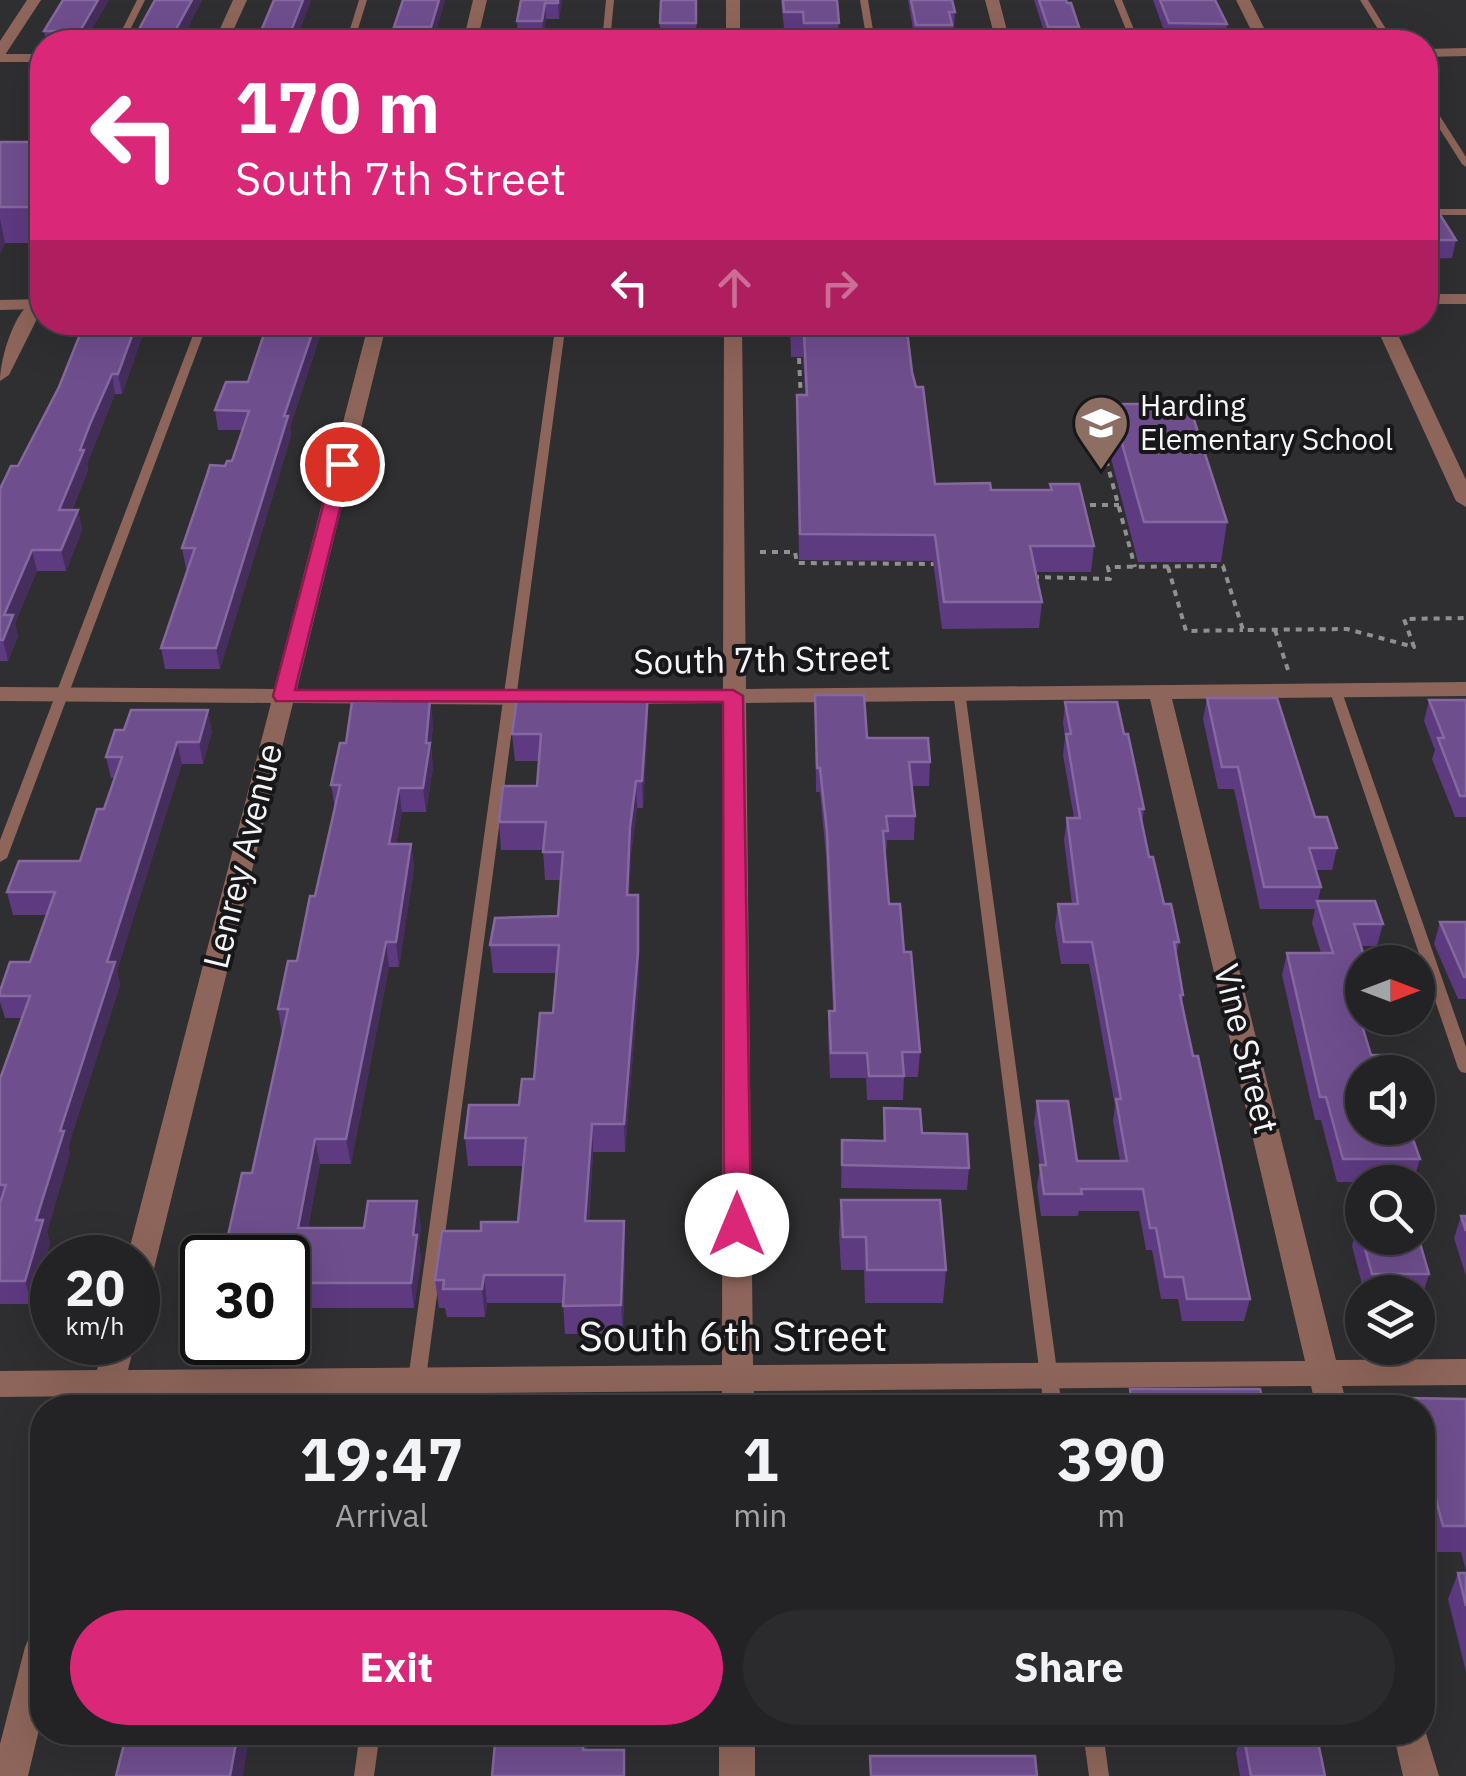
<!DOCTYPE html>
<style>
:root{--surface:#232225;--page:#2b2a2d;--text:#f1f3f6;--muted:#a3a4a7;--line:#403f42;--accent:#db2777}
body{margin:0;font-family:"IBM Plex Sans",sans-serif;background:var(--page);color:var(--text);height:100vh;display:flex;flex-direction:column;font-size:38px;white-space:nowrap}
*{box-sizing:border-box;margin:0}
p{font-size:32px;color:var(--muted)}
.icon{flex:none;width:55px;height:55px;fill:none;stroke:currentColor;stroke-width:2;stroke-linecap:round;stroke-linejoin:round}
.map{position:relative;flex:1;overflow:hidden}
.panel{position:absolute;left:30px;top:1395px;width:1405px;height:350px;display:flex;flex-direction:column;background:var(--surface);border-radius:40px;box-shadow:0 10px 40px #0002,0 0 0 2px var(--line)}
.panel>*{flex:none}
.hud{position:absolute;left:30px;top:30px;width:1408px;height:305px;border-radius:40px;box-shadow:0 10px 40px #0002,0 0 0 2px var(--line);background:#db2777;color:#fff;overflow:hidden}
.needle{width:65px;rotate:90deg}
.tools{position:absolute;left:1345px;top:945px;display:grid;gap:20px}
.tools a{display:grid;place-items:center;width:90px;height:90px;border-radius:50%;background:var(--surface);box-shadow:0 10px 40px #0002,0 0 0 2px var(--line);font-size:50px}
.speed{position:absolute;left:30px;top:1235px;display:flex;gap:20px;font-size:50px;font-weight:700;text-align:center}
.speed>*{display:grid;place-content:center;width:130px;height:130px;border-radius:50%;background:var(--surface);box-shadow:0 10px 40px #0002,0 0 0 2px var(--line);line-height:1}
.speed small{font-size:25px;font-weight:400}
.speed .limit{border:5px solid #111;border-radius:15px;background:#fff;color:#111}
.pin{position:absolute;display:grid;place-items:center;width:85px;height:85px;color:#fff;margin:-42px;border:5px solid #fff;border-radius:50%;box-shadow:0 2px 10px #0007}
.me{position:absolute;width:110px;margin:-55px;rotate:0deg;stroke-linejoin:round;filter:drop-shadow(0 0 8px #0008)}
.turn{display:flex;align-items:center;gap:35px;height:210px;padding:0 40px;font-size:45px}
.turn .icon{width:130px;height:130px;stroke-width:2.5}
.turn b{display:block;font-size:70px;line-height:85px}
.lanes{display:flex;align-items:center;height:95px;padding:0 40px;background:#0003;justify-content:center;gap:50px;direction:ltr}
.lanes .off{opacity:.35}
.eta{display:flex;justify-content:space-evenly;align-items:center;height:170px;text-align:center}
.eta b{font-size:60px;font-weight:800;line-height:70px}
.button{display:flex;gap:20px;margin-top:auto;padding:20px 40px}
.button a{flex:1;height:115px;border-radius:60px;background:var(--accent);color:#fff;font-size:40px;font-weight:800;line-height:115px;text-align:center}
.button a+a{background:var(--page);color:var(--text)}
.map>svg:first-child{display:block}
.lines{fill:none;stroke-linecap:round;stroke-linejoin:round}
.path{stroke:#909092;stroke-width:4;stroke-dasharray:6 6;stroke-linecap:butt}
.service{fill:#8e655a;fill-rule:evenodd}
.minor{fill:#8e655a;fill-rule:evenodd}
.tertiary{fill:#8e655a;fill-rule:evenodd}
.wall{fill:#5e3a81}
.shaded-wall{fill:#452d5c}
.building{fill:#6f4e8e;stroke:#84689e;stroke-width:2.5}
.route{fill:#db2777;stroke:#8e194d;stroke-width:2.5}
.labels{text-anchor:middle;stroke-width:8;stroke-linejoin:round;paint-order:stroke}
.far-poi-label{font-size:30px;fill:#f5f5f7;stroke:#171618;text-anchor:start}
.street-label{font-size:35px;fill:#f5f5f7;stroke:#171618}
.near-street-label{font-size:42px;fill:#f5f5f7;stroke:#171618}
</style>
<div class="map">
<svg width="1466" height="1776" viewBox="0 0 1466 1776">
<rect width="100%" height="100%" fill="#2f2e31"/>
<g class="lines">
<path class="path" d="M799 358 801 400
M1100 437 1135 567
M1078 505H1119
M760 552H795L797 563 940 564
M1168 567 1186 631 1243 630
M1033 577 1110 579 1108 567 1223 566 1243 630 1347 629 1414 647 1404 619 1466 618
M1275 630 1288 670"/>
<path class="service" d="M137 0H145L124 42H116Z
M359 0H367L354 42H346Z
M606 0H614L610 42H602Z
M860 0H868L875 42H867Z
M1114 0H1122L1139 42H1131Z
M1360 0H1368L1394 42H1386Z
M1425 97 1429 99 1466 157V167L1462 164 1425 106Z
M1425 209H1466V215H1425Z
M198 322H208L7 858 0 862V840Z
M556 322H566L422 1408H404Z
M1335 685 1341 689 1466 1047V1073L1461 1072 1458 1068 1329 689Z
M959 687 965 691 1062 1408H1044L953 691Z
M360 1732H380L374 1776H354Z
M1083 1732H1103L1109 1776H1089Z"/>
<path class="minor" d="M233 0H247L228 42H214Z
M473 0H487L477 42H463Z
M726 0H740V42H726Z
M985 0H999L1010 42H996Z
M1236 0H1250L1271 42H1257Z
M1466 48V56L1425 57V49Z
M0 54H42V62H0Z
M36 299 42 301V309L9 375 0 381C0 358 15 308 36 299Z
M369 322H387L297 689 550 691 561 698 550 705 293 703 153 1273 149 1281 138 1285V1258H127L271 703 0 701V687L274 689Z
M724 322H742L746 689 1466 682V696L1172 699 1336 1360 1466 1359V1385L1342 1386 1348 1408H1316L1311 1386 754 1391V1408H722V1391L122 1396 119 1408H87L90 1396 0 1397V1371L97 1370 104 1342H135L128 1370 722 1365 723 703 615 704 604 697 615 690 723 689ZM1150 699 1305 1361 753 1365 746 703Z
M1374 322H1392L1466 480V507L1456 501Z
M42 1631V1717L28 1776H0V1744L25 1647 30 1636Z
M1422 1720 1439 1776H1403L1393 1732H1422Z
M719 1732H755V1776H719Z"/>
<path class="tertiary" d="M27 0H41L5 55 0 56V41Z
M1425 294H1466V304H1425Z
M42 299V309L0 310V300Z"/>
</g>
<path class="wall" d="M109 0 84 42H46L44 31Z
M155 0H202L180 42H140L138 31Z
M311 0 295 42H263L261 31Z
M445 0 433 42H396L394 27Z
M521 0H562L559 19H546L543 38H518L517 21Z
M697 0 696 40H660V23Z
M781 0H837L839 39H804L803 28H784Z
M908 0H952L955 12 954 28H951V41H915Z
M1034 0H1066L1079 27 1077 41H1047Z
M1153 0H1215L1227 24 1225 39H1167Z
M0 142H42L40 243H5L0 253Z
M1425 205 1456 240 1452 258 1425 259Z
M85 322H143L144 331 122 394H115L87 464 88 470 72 510H78L82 530 66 571H37L15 623 18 636 8 661H0V489L18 466 59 387Z
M790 322H906L912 372 935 484 991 490H1050V484L1094 546 1091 572H1036L1042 602 1039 628 942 629 933 561 799 560 797 395H805L803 357H791Z
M321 333 290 427 291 436 220 669H165L161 648 188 569H186L182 548 225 466 232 461 242 430H218L215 410 248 382Z
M1111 404 1227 522 1221 562H1138L1107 443Z
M815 695 867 738 930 762 929 786H912L915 816 914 840H887L886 855H885L889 904 904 952 920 1052 918 1077H904L903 1100H867L866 1078H830L828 1035 829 1011H833L826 856 820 792H816Z
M1207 698 1315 817 1337 848 1332 870H1316L1321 887 1318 901 1383 924 1377 946H1361L1362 998H1354L1371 1055 1420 1159 1413 1182H1337L1321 1120H1315L1282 975 1287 953H1321L1312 923 1315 909H1260L1234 789H1218L1203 719Z
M430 700 433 724 431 746 433 767 426 812H402L396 844H411L414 868 399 967H389L351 1164H320L308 1228 421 1226 419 1243 421 1260 414 1308H293L291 1317H288L282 1033 278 1009 297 961 315 896 335 809 331 785 346 743Z
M1429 700H1466V817H1455L1432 759 1435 750 1424 721Z
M1065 702 1124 734 1144 809 1142 824 1149 857 1164 904 1179 942 1176 956 1183 995 1182 1005 1250 1299 1244 1321H1182L1178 1299H1161L1152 1250H1146L1139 1211H1079L1078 1216H1041L1037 1186 1040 1167 1034 1123 1037 1101 1077 1161H1120L1113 1121 1115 1106 1089 964H1061L1055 926 1058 904H1072L1064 840 1067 818H1074L1063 755 1065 737 1063 723Z
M648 720 643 808H637L631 855 629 895 639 922V980L625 1152H593L589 1221H624L625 1249 623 1334H565L563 1303H487L485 1317H447L445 1308H439L435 1280 481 1231 518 1222 523 1166H468L465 1138 519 1105 534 1079 553 1013 557 973H493L490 945 558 916 561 880H545L543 850H501L499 822 537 786 539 761H515L512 734Z
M212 731 203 764H182L151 858 117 971 120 985 68 1147 70 1153 47 1232 50 1243 32 1304H0V1079L22 1018H5L0 1002V991L30 962 47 915H13L7 892 80 861 104 809 115 778H111L106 757Z
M1440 922H1466V999H1458L1434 944Z
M884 1108 969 1168 967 1190 841 1188 842 1140 883 1141Z
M841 1200 946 1270 943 1303H865L864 1270H841L839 1233Z
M1461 1216H1466V1276L1454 1238Z
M1358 1223 1429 1274 1422 1297H1418V1292H1364L1352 1246Z
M1130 1389 1264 1408H1126Z
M1410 1398 1466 1399V1571L1461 1552H1433L1422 1509V1408H1407Z
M1458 1573H1466V1672L1448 1599Z
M1242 1732 1325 1776H1240L1236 1753Z"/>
<path class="shaded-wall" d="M98 0H109L84 42H82L80 31Z
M192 0H202L180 42H177L175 31Z
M303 0H311L295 42H293L291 31Z
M439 0H445L433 42 431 27Z
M558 0H562L559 19 558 3Z
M545 3 546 19 543 38 542 21Z
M42 188V237L40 243 32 207Z
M0 219 5 243 0 253Z
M137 322H143L144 331 122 394 118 374Z
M316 322H320L321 333 290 427 291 436 220 669 216 648 284 416Z
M112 374 115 394 87 464 88 470 63 530 59 510 80 450Z
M78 510 82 530 66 571 61 550Z
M32 550 37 571 15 623 18 636 8 661 3 640 4 615Z
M648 693V720L643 808 642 781Z
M430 700 433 724 431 746 433 767 426 812 423 788Z
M208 710 212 731 203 764 199 742Z
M177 742 182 764 117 971 120 985 68 1147 70 1153 47 1232 50 1243 32 1304 25 1281 36 1220 60 1131 107 962Z
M636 781 637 808 631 855 628 922 627 895 630 827Z
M399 788 402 812 392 869 389 844Z
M411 844 414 868 399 967 396 942Z
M638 895 639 980 625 1152 624 1124Z
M386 942 389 967 351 1164 346 1139Z
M592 1124 593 1152 587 1249 585 1221Z
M315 1139 320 1164 303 1253 298 1228Z
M417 1201 421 1226 419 1243 421 1260 414 1308 411 1283 413 1235Z
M624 1221 625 1249 623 1334 621 1305Z
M484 1275 487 1303 485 1317 482 1289Z
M288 1283 293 1308 291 1317 288 1298Z
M238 1732H250L243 1776H230Z
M584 1732H588L586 1776 583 1750Z"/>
<path class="building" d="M63 0H98L80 31H44Z
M155 0H192L175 31H138Z
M274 0H303L291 31H261Z
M403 0H439L431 27H394Z
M521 0H558V3H545L542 21H517Z
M661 0H696V23H660Z
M783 0H837L839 23H804L803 12H784Z
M911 0H952L955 12H949L952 25H916Z
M1039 0H1066L1067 3H1071L1079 27H1048Z
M1160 0H1215L1227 24 1169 23Z
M0 142H42V188L32 207H0Z
M1425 205H1434L1456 240H1425Z
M85 322H137L118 374H112L90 424 80 450H84L59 510H78L61 550H32L4 615H13L3 640H0V489L11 466H18L59 387Z
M268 322H316L284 416H288L216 648H161L195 548H182L207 475 210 465 225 466 227 461H232L249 411 215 410 226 382H248Z
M791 322H906L912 372 916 387H923L935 484 990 483 991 490H1052L1050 484H1079L1094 546H1030L1042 602H944L935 535 800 534 797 395H807L804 332H791Z
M1111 404H1189L1227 522H1144Z
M518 691 648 693 642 781H636L630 827 627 895H638V952L624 1124H592L585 1221H624L621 1305 563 1306 565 1275H484L482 1289H443L444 1280H435L442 1231H481V1222H518L526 1138H465L469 1105H519L522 1079H534L540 1013H553L559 945H490L495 918 558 916 563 852H543L546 822H499L503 786H537L541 734H512Z
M815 695H864L867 738H928L930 762H909L915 816H886L888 831H883L889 904H900L904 952H911L920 1052H902L904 1076H869L867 1053H831L829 1011H835L827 832 820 768H817Z
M1207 698H1277L1315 817H1327L1337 848H1309L1321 887H1264L1238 767H1222Z
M430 700 426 743H430L423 788H399L389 844H411L396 942H386L346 1139H315L298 1228H364L368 1201H417L413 1235H417L411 1283H288V1285V1258H223L242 1173H252L288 1009H278L288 961H297L310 896H315L340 785H331L340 743H346L352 702Z
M1429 700H1466V796H1460L1438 738H1444Z
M1065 702H1117L1124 734H1128L1144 809H1139L1149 857H1153L1164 904H1171L1179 942H1174L1183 995H1180L1193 1056H1198L1250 1299H1187L1183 1277H1165L1156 1228H1150L1143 1189H1081L1082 1194H1044L1040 1165H1046L1037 1101H1068L1077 1161H1127L1116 1099H1121L1092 942H1064L1058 904H1078L1067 818H1080L1066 734H1071Z
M131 710H208L199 742H177L147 837 107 962H115L60 1131H64L36 1220H43L25 1281H0V1203L6 1185H0V1079L30 996H0V991L10 962H30L55 892H7L19 861H80L97 809H104L122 757H106L115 730H124Z
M1317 901H1375L1383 924H1354L1366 962H1362V976H1347L1371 1055H1385L1391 1072H1362V1128H1409L1420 1159H1343L1326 1097H1320L1287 953H1333Z
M1440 922H1466V977H1464Z
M884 1108 920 1109 922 1133 967 1134 969 1168 842 1165V1140L885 1141Z
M841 1200H940L946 1270H867L866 1237H843Z
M1461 1216H1466V1231Z
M1358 1223H1362V1238H1418V1236L1429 1274H1372Z
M1130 1389H1260L1264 1408H1133Z
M1410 1398 1466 1399V1526H1443L1422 1447V1408H1413Z
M474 1401 605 1402V1408H473Z
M1458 1573H1466V1606Z
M127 1732H238L230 1776H116Z
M496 1732H584L583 1750H624V1776H492Z
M1243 1732H1316L1325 1776H1251Z
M870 1756H1035L1037 1776H871Z"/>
<path class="route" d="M342 458 351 464 295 690H733L743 696 751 1225 747 1232 737 1235 728 1232 724 1225 723 702 276 701 273 696 334 464Z"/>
<defs>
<g id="school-pin" transform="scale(2.875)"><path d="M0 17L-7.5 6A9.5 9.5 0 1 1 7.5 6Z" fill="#8d6e63" stroke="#171618"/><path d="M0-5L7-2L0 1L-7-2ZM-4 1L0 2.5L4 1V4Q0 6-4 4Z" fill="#fff"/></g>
</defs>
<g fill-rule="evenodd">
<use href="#school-pin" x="1101" y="423"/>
</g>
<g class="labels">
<g class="far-poi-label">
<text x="1140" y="416">Harding<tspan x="1140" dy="34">Elementary School</tspan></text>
</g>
<g class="street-label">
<text transform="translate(762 660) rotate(-1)" y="12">South 7th Street</text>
<text transform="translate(243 856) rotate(-76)" y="12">Lenrey Avenue</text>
<text transform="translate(1246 1049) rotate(76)" y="12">Vine Street</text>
</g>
<g class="near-street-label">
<text x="733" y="1351">South 6th Street</text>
</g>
</g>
</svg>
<div class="tools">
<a><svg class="needle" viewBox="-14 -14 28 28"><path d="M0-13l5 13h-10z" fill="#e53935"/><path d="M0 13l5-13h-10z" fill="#a3a4a7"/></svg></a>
<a><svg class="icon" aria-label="sound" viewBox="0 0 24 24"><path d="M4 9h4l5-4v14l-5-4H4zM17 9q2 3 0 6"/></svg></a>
<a><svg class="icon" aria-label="search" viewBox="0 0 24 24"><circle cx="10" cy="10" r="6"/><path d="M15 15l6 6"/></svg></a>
<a><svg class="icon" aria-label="layers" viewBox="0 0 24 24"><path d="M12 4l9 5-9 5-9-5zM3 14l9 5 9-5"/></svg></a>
</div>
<div class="speed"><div>20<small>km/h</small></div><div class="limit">30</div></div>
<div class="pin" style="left:342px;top:464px;background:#d93025"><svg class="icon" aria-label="arrive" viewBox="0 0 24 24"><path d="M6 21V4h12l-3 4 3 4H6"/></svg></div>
<svg class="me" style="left:737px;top:1225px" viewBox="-20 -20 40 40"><circle r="19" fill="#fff"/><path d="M0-13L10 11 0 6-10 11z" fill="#db2777"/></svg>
<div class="hud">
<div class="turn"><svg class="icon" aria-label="left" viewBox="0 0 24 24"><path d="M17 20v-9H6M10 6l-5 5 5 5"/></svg><div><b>170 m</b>South 7th Street</div></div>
<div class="lanes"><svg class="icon" aria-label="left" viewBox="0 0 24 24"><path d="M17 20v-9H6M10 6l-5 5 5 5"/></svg><svg class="icon off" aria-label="ahead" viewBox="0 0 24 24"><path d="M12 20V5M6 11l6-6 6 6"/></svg><svg class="icon off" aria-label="right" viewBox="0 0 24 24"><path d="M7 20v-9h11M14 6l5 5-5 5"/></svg></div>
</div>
<section class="panel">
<div class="eta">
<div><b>19:47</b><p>Arrival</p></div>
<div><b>1</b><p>min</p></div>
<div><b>390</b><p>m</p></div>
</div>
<div class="button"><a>Exit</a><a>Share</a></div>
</section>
</div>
